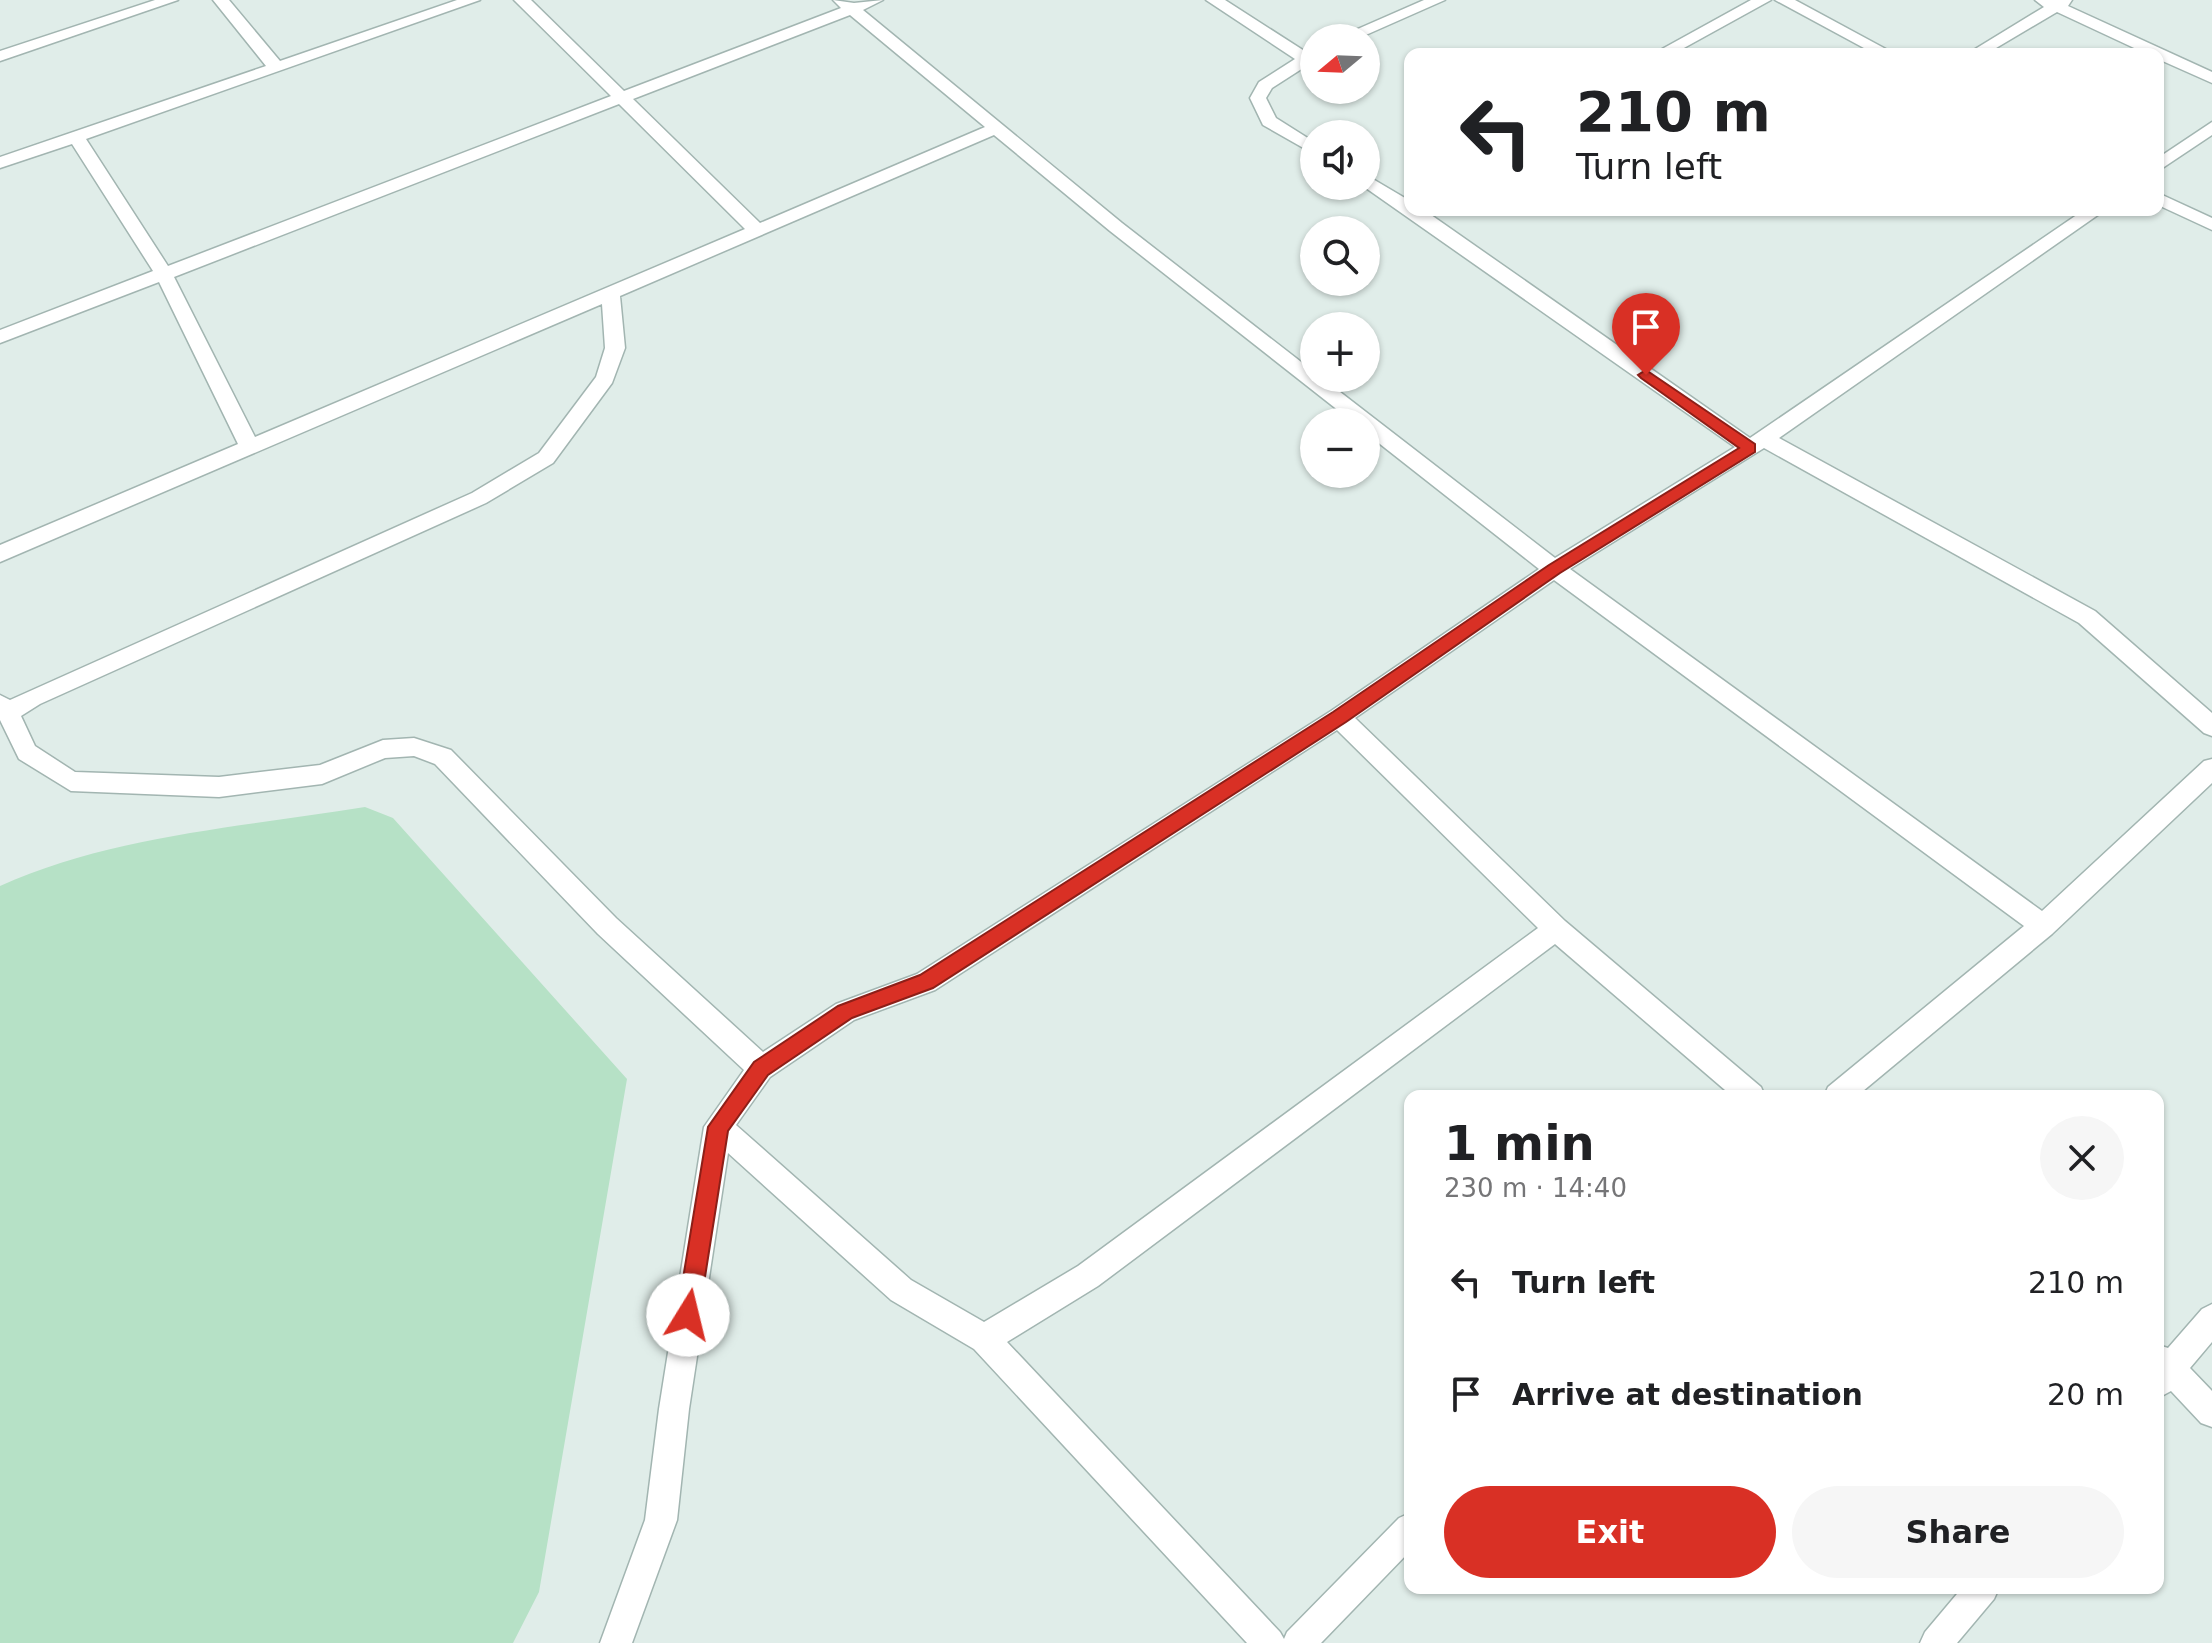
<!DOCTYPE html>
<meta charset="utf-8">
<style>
:root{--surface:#fff;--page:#f6f6f6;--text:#202124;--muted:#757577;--accent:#d93025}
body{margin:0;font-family:"DejaVu Sans",sans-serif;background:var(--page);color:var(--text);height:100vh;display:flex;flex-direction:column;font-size:30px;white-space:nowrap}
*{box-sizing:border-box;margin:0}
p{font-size:26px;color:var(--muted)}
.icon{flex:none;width:44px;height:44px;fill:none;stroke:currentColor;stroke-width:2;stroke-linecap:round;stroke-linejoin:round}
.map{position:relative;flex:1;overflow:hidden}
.details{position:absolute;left:1404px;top:1090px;width:760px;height:504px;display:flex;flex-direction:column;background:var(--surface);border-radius:16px;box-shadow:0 2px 6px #0004}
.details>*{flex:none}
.guide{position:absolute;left:1404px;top:48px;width:760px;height:168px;border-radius:16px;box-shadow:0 2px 6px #0004;background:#fff;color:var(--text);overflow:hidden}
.needle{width:52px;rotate:251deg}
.tools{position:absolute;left:1300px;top:24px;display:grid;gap:16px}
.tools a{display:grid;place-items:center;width:80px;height:80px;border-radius:50%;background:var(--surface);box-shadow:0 2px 6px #0004;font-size:40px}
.pin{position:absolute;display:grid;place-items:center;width:68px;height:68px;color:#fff;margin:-82px -34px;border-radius:50% 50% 50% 0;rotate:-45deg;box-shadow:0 0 8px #0007}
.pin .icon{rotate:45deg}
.me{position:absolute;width:88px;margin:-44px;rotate:9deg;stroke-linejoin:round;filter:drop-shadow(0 0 6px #0008)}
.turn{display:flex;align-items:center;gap:28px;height:168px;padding:0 40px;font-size:36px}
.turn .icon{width:104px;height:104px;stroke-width:2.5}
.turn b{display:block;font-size:56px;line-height:68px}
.round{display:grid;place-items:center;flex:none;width:84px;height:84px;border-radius:42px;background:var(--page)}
.headline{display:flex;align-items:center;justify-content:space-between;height:136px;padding:0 40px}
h1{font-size:48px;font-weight:700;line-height:60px}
.primary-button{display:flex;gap:16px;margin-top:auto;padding:16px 40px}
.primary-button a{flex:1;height:92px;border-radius:48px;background:var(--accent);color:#fff;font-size:32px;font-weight:700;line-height:92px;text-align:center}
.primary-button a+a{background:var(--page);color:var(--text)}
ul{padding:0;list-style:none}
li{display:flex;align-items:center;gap:24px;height:112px;padding:0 40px}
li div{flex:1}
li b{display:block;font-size:30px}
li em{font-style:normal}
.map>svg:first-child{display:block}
.green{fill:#b6e1c6}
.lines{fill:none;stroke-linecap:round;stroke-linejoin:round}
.street-casing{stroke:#a2b5b1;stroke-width:3}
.street{fill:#fff;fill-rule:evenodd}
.route{fill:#d93025;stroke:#8d1f18;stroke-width:2}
</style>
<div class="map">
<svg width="2212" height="1643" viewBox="0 0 2212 1643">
<rect width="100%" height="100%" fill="#e0ede9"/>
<path class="green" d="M365 807 393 818 627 1079 539 1592 513 1643H0V886C113 835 243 827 365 807Z"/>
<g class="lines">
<g class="street-casing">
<path id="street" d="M155 0H178L0 61V51Z
M213 0H229L280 61 457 0H480L86 139 168 266 611 96 514 0H531L624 91 841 8 833 0 854 3 883 0 863 10 1122 223 1314 372V378H1322L1555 558 1735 447 1363 186H1366V175L1410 201V210H1424L1750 438 2084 210H2105L1779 438 2095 611 2212 713V736L2204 733 2079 623 1764 448 1570 569 2042 911 2204 761 2212 759V783L2052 934 1857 1096H1824L1828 1087 2024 926 1554 580 1355 718 1565 921 1761 1087 1765 1096H1732L1555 944 1098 1286 1007 1342 1280 1632 1284 1639 1287 1632 1399 1518 1410 1513V1551L1321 1643H1247L974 1349 891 1300 728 1153 689 1409 677 1520 632 1643H600L645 1520 659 1409 704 1127 744 1070 598 934 435 764 414 756 385 758 322 784 219 797 71 791 19 759 0 720V695L10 700 472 493 539 453 596 377 605 348 602 304 0 562V545L238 444 159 282 0 343V330L153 271 72 144 0 168V157L266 66ZM850 15 985 127 760 223 633 99ZM619 104 745 229 255 437 174 277ZM994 135 1110 231 1353 422H1366V433L1539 569 1331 711 917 974 836 1004 763 1052 616 918 451 750 414 738 383 740 320 765 219 777 75 772 35 746 21 716 40 704 486 503 553 463 612 383 625 348 620 296ZM1337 730 1538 928 1078 1266 984 1322 911 1280 736 1125 770 1077 854 1020 935 990Z
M1206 0H1225L1306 52 1314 49V61L1272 88 1266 98 1276 118 1314 142V154L1263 125 1250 98 1259 82 1295 59Z
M1424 0H1445L1359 38H1337Z
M1751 0H1771L1673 54H1653Z
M1775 0H1795L1895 54H1875Z
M2035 0H2072L2068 6 2212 72V83L2158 59V54H2147L2057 12 1986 54H1967L2044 7Z
M2212 122V135L2158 171V158Z
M2158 193 2212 218V230L2158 205Z
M2212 1304V1342L2190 1368 2212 1391V1427L2201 1423 2171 1391 2158 1398V1345L2168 1348 2202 1309Z
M1962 1588H1999L1994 1599 1957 1643H1920L1925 1632Z"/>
</g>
<use href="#street" class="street"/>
</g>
<path class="route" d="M1646 370 1755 444V452L1560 573 1346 722 933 988 852 1018 768 1075 728 1131 699 1315 696 1323 688 1326 681 1323 677 1315 708 1127 754 1062 838 1006 920 975 1333 712 1549 565 1739 448 1641 378 1638 375Z"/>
</svg>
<div class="tools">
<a><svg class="needle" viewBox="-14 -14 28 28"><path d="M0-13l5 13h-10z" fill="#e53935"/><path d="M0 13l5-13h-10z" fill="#757577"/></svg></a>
<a><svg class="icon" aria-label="sound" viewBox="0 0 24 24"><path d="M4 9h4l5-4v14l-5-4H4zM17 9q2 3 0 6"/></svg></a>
<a><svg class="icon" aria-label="search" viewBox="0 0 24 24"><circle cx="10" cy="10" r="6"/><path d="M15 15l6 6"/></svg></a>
<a>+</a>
<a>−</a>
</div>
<div class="pin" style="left:1646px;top:375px;background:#d93025"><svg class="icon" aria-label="arrive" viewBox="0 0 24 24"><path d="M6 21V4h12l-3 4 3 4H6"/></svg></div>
<svg class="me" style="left:688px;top:1315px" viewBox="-20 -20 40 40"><circle r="19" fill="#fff"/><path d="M0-13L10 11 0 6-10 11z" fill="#d93025"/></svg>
<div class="guide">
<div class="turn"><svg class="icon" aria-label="left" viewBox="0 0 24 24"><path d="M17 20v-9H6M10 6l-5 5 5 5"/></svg><div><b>210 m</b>Turn left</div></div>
</div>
<section class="details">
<div class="headline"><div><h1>1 min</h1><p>230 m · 14:40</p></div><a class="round"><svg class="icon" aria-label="close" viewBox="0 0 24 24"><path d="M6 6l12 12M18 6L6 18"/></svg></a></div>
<ul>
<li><svg class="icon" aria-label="left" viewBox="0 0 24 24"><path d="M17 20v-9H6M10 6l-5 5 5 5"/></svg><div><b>Turn left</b></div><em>210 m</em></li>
<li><svg class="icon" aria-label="arrive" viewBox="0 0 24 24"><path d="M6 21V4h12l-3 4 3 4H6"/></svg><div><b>Arrive at destination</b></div><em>20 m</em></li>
</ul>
<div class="primary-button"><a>Exit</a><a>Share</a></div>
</section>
</div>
